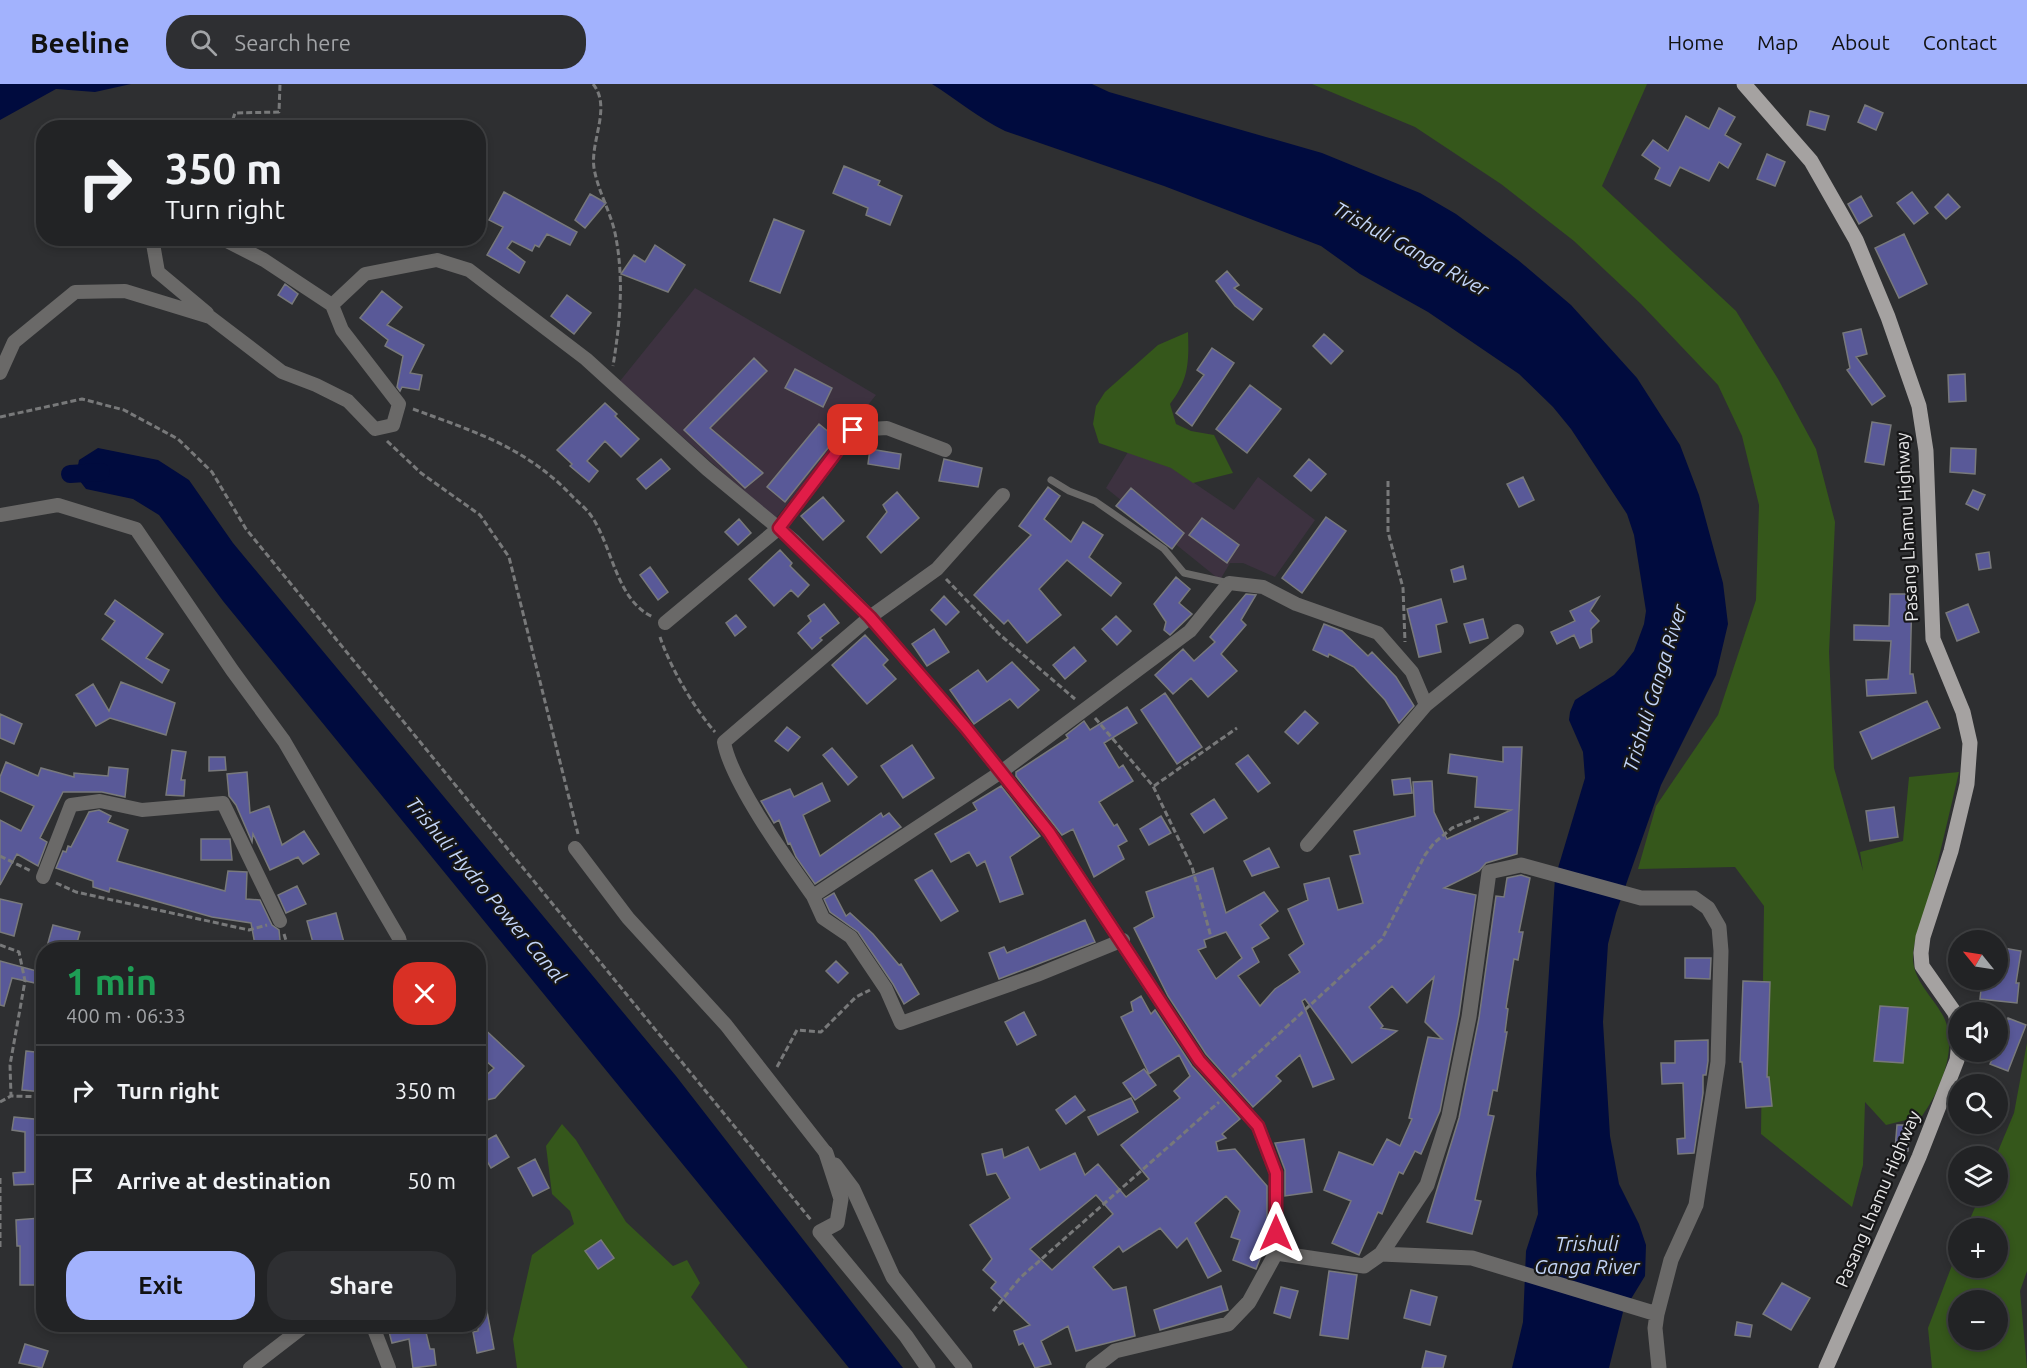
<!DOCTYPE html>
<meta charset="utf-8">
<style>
:root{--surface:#222325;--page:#2e2f32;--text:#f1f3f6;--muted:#a2a4a7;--line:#3f4042;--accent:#a2b2fd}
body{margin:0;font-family:Ubuntu,sans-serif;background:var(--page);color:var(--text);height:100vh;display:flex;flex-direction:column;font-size:22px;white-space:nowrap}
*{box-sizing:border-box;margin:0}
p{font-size:20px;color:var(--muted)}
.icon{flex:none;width:33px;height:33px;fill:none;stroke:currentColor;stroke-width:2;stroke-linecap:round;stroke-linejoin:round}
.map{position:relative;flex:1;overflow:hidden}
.side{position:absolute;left:36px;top:858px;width:450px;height:390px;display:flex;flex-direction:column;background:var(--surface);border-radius:24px;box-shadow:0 3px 9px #0003,0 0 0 2px var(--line)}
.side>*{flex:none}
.hud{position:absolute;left:36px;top:36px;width:450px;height:126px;border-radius:24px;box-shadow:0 3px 9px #0003,0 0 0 2px var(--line);background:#222325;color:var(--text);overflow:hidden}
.needle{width:39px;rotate:300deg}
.fabs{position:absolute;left:1948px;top:846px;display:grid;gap:12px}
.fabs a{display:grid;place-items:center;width:60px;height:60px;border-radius:50%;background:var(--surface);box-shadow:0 3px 9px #0003,0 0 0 2px var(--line);font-size:30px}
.pin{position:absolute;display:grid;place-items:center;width:51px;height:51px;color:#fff;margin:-26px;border-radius:12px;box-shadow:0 3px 9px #0006}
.me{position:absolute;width:66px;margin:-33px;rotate:0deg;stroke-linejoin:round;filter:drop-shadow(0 0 4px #0008)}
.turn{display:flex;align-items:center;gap:21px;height:126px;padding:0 30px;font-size:27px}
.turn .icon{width:78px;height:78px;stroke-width:2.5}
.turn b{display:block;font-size:42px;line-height:51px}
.round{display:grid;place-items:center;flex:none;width:63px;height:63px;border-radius:24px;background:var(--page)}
.head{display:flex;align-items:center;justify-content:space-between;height:102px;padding:0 30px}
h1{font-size:36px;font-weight:600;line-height:45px;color:#1e9e55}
.button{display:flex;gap:12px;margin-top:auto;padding:12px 30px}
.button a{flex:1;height:69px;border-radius:24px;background:var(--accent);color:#111;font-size:24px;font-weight:600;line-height:69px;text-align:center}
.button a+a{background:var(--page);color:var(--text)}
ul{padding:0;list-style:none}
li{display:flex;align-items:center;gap:18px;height:90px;padding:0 30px;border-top:2px solid var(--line)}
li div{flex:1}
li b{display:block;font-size:22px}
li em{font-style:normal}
header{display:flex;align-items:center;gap:36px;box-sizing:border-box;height:84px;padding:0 30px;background:var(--accent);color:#111}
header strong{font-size:28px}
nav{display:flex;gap:33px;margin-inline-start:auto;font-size:21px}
.search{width:420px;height:54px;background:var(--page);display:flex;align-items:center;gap:15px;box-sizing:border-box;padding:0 21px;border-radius:24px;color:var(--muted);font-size:22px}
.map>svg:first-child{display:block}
.education{fill:#3d3240}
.green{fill:#35571b;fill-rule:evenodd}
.water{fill:#000b3e}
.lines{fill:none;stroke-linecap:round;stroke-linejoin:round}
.canal{stroke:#000b3e;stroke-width:18}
.building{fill:#595998;stroke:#78797b;stroke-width:1.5;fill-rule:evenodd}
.path{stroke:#78797a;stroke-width:3;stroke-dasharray:6 3;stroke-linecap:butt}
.service{stroke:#6a6968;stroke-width:7}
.minor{stroke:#6a6968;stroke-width:14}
.tertiary{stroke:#6a6968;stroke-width:15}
.primary{stroke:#a5a2a1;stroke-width:15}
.route-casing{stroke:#92132f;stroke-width:15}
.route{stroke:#e11d48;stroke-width:10}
.labels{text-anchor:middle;stroke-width:4.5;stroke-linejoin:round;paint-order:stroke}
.street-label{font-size:18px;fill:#e9e9ea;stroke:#171718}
.water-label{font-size:20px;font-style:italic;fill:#c4d6f9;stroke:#171718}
</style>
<header>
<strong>Beeline</strong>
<div class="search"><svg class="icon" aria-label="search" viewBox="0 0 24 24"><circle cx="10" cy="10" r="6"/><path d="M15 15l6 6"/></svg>Search here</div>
<nav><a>Home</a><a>Map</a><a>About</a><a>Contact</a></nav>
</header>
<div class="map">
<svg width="2027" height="1284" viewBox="0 0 2027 1284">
<rect width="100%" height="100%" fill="#2e2f31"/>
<path class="education" d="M695 204 876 311 775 435 620 297Z
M1128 368 1172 384 1234 426 1258 393 1315 436 1275 493 1243 479H1230L1220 496 1106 404Z"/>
<path class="green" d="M1312 0H1647L1602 102 1736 227 1778 295 1816 365 1835 438 1829 568 1834 684 1863 787 1860 768 1903 757 1909 693 1959 688C1949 731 1939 774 1928 817 1923 836 1913 854 1913 874 1913 896 1932 912 1942 930 1960 960 1941 1006 1922 1032L1886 1041 1865 1018 1863 1081 1852 1123 1761 1050 1764 822 1735 783 1638 785 1656 722 1718 631 1756 516 1759 421 1742 352 1718 301 1641 220 1574 157 1501 100 1415 43Z
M1188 248C1189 277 1189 296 1170 320L1176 340 1191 347 1214 351 1233 389 1193 399 1171 384 1099 359 1093 340 1096 322 1105 308 1158 261Z
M2027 959V1187L2020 1207 2027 1284H1932L1928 1244 1959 1163V1184H1998V1144H1966L1980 1112H1998L1996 1072 2014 1029ZM1959 1216H1998V1256H1959Z
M562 1040 576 1056 626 1138 673 1182 687 1176 700 1199 691 1213 748 1284H517L513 1255 532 1171 574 1140 570 1127 552 1110 546 1062Z"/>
<path class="water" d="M0 0H131L95 8 56 5 0 36Z
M932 0H1092L1109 8 1322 69 1420 109 1456 130 1518 176 1571 221 1637 294 1680 361 1699 411 1723 499 1728 540 1716 591 1661 701 1616 829 1608 860 1603 938 1610 1052 1619 1100 1639 1140 1646 1161 1645 1192 1623 1228 1609 1284H1512L1523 1238 1526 1167 1538 1130 1536 1090 1555 794 1585 694 1583 668 1569 636 1570 628 1575 616 1614 591 1624 580 1634 567 1644 540 1646 527 1634 451 1627 430 1571 345 1553 323 1519 290 1428 228 1360 190 1321 162 1164 102 1005 47C979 34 957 16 932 0Z
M98 364 158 376 189 396 233 459 676 992 903 1284H849L223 517 159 431 133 415 86 405 76 392 79 376Z"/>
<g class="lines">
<path class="canal" d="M70 390 101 388"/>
</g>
<path class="building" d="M1865 21 1883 29 1876 46 1858 38Z
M1719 24 1735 33 1725 51 1741 60 1728 84 1719 78 1709 97 1680 83 1670 102 1655 95 1660 84 1642 71 1653 56 1668 67 1686 32 1709 45Z
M1810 27 1829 32 1825 46 1807 41Z
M1767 70 1785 78 1775 102 1757 95Z
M844 82 880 97 878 101 902 112 890 141 866 131 868 124 833 109Z
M504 108 577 148 570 161 547 150 539 163 535 161 532 167 512 157 507 164 525 178 519 189 487 171 503 143 489 136Z
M1912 108 1928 129 1914 140 1897 119Z
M590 110 606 119 585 144 575 136Z
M1948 110 1960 123 1946 135 1935 123Z
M1861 112 1872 132 1859 140 1848 120Z
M774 135 804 147 780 209 750 197Z
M1904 150 1927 200 1899 214 1875 164Z
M655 161 685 181 668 208 621 190 634 171 645 178Z
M1227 187 1239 201 1234 204 1262 225 1253 236 1235 222 1216 197Z
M285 200 298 210 292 220 278 211Z
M382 207 402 223 387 241 424 261 410 289 422 291 419 306 402 303 400 307 397 303 403 272 385 262 388 256 360 234Z
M567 211 591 229 574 250 551 232Z
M1861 245 1867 270 1856 273 1885 312 1872 321 1847 286 1850 284 1843 249Z
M1324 250 1343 267 1331 280 1313 262Z
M1212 264 1234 279 1192 342 1176 329 1204 291 1197 286Z
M754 274 767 287 710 344 763 389 745 404 684 346Z
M795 285 832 304 823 323 785 304Z
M1965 290 1966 317 1949 318 1948 291Z
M1250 301 1281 325 1247 369 1216 345Z
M605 319 617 330 615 332 639 355 621 373 605 357 587 377 598 387 589 398 570 382 572 380 557 366Z
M1872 338 1891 341 1884 381 1865 378Z
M819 340 836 354 785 418 767 403Z
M1951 364 1976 365 1975 390 1950 388Z
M870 365 901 370 899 385 868 380Z
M661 375 670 385 646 405 637 395Z
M944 375 982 384 978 403 939 397Z
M1309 375 1326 390 1311 407 1294 392Z
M1523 393 1534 416 1519 423 1507 400Z
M1048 403 1060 412 1044 435 1071 458 1083 438 1103 451 1089 473 1121 499 1111 512 1067 476 1039 505 1061 531 1027 559 1008 536 1004 540 974 511 1031 451 1019 442Z
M1131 404 1184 449 1172 465 1116 422Z
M1973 406 1985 411 1978 426 1966 420Z
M897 408 919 434 881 469 867 453 887 428 883 421Z
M823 413 844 437 823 456 801 432Z
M1326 433 1346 447 1302 509 1282 494Z
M1202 434 1239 461 1227 479 1189 451Z
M739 435 751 449 738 461 725 448Z
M780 466 792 479 790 482 809 501 798 513 791 506 774 522 749 495Z
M1989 468 1991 484 1979 486 1976 470Z
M1463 482 1466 495 1454 498 1451 486Z
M650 483 668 508 658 516 640 491Z
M1176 493 1190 505 1179 519 1192 530 1170 551 1164 546 1166 538 1154 520Z
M1246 510 1256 511 1241 536 1246 541 1221 570 1237 587 1208 613 1191 594 1173 610 1155 591 1183 565 1194 577 1215 558 1210 553Z
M1890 510H1912L1910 590H1913L1916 609 1867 612 1866 596 1888 595 1891 557 1854 556V541L1889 542Z
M944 512 959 528 946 541 931 526Z
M1599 513 1590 527 1599 537 1591 545 1592 558 1580 564 1574 551 1557 560 1551 548 1575 537 1570 527Z
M1441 515 1447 538 1436 541 1441 568 1419 573 1407 525Z
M115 516 163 550 146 574 169 586 162 599 102 555 115 537 105 530Z
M824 520 839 539 820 554 822 556 812 565 798 549 811 537 808 532Z
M1968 520 1979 548 1957 557 1946 529Z
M736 531 746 543 735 552 726 539Z
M1116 532 1131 547 1117 561 1102 545Z
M1483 535 1488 554 1470 559 1464 540Z
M1324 540 1342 547 1368 572 1372 568 1396 593 1414 622 1399 639 1385 616 1354 583 1329 570 1328 573 1313 566Z
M934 545 949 568 927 582 912 560Z
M865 551 888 576 883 581 896 595 867 620 832 581Z
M1074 563 1086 577 1065 595 1053 581Z
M1012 578 1039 606 1018 624 1010 615 974 640 950 606 978 586 987 598Z
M121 598 175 619 166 651 110 634 96 642 76 611 93 600 109 627Z
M1165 609 1202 663 1177 680 1141 626Z
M1927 617 1940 644 1872 675 1860 648Z
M1127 623 1137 639 1104 659 1119 684 1123 681 1133 697 1099 718 1114 742 1117 740 1127 757 1118 762 1124 775 1094 793 1073 745 1062 751 1016 692V688L1068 654 1066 651 1084 637 1090 646Z
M1305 627 1318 639 1298 660 1285 648Z
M0 630 22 640 14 660 0 654Z
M787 643 800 653 788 667 775 657Z
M912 661 934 694 903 714 881 682Z
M1503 663H1522L1517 770 1486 779 1479 787 1444 804 1476 811 1459 931 1440 1027 1421 1070 1415 1067 1403 1090 1399 1088 1382 1130 1378 1128 1359 1171 1332 1159 1351 1117 1324 1106 1339 1068 1373 1081 1387 1055 1400 1062 1412 1035 1409 1034 1428 953 1442 955 1425 938 1434 893 1407 919 1392 902 1369 923 1383 942 1381 944 1397 947 1352 979 1305 915 1302 917 1334 995 1313 1003 1300 971 1276 992 1281 997 1253 1023 1206 970 1168 912 1134 844 1154 833 1146 808 1213 784 1226 829 1264 808 1278 827 1260 841 1269 854 1252 864 1259 878 1238 892 1260 922 1275 905 1300 888 1289 871 1304 860 1288 825 1308 816 1304 800 1329 794 1338 826 1363 819 1350 772 1360 770 1354 747 1415 732 1413 698 1432 697 1434 728 1447 755 1511 726 1475 723 1477 693 1448 689 1450 670 1503 678ZM1226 848 1242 874 1216 895 1198 866 1206 863 1204 856Z
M832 664 857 693 848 701 823 671Z
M172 666 186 668 181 696H185L184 712 166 711Z
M1248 671 1270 699 1258 708 1236 680Z
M209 673H225L226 686 209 687Z
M6 678 38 692 41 684 74 693V689L108 692 109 683 128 685 125 713 102 708H63L40 754 47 758 38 782 17 770 0 801V736L21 747 34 722 0 707V693Z
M247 688 250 729 269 722 282 761 304 747 319 770 303 780 298 773 270 786 253 750 252 758 236 721 229 712 227 690Z
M1410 694 1412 709 1394 711 1392 696Z
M822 699 830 717 803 731 820 772 881 729 883 733 889 729 901 743 815 800 796 773 790 759 788 760 779 736 774 739 761 717 790 705 794 713Z
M1001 702 1040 752 1010 773 1023 810 1000 818 985 777 977 782 969 768 951 778 935 750 977 726 973 719Z
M1214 715 1227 734 1204 749 1191 730Z
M1894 723 1898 753 1870 757 1866 727Z
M99 726 111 732 108 738 128 746 117 777 225 807 228 787 247 788 246 815 260 816 272 841 279 846 281 866H256L251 839 212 833 110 804 109 808 93 803V797L56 784 63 767 66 768 68 762 71 763 89 728Z
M1161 732 1171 749 1149 761 1140 745Z
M201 755H230L232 776H201Z
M1269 764 1279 783 1252 792 1244 777Z
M932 786 958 827 941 837 915 796Z
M1521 791 1530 794 1519 848H1523L1518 876 1514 875 1506 924 1508 925 1505 948H1507L1497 1007 1493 1006 1488 1031 1494 1032 1475 1116 1481 1117 1472 1150 1427 1138 1459 1034 1479 934 1496 812 1504 813 1507 794Z
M297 802 306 820 286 829 278 811Z
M834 809 846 832 850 829 873 850 899 881 901 880 919 910 904 920 893 900 858 848 830 828 824 815Z
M0 815 22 820 14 852 0 848Z
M336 829 346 866H315L307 837Z
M1085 836 1095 858 999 895 989 869 1004 863 1007 869Z
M53 841 80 848 75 866H46Z
M1998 863 2021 867 2016 899H2019L2017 919 1980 915 1982 896 1998 897Z
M1685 874H1711L1710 895 1685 894Z
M0 877 44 889V901L12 894 4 922 0 921Z
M836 877 848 889 838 899 826 887Z
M1743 897 1770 898 1767 993H1769L1772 1022 1746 1024 1742 978H1740Z
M1141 912 1151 930 1155 926 1192 982 1240 1035 1222 1050 1226 1054 1216 1058 1218 1067 1235 1065 1267 1102V1157L1256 1185 1233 1176 1240 1156 1231 1153 1240 1127 1226 1112 1195 1139 1221 1187 1208 1194 1187 1154 1177 1164 1160 1144 1123 1168 1119 1162 1093 1183 1113 1206 1126 1203 1135 1252 1076 1267 1068 1242 1041 1257 1051 1280 1035 1284 1023 1259 1019 1261 1014 1247 1030 1241 991 1204 996 1198 983 1186 992 1175 970 1141 1010 1114 996 1089 987 1091 982 1070 1002 1065 1004 1074 1028 1063 1040 1086 1075 1069 1085 1091 1098 1080 1126 1113 1149 1095 1121 1061 1180 1014 1174 1007 1190 992 1179 971 1149 990 1121 933 1133 927 1131 918ZM1096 1111 1113 1130 1052 1186 1030 1165Z
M1880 922 1908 924 1903 979 1874 977Z
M1024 928 1036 951 1017 961 1005 938Z
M2008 934 2026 941 2008 987 1990 980 1995 968H1998V960Z
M478 939 524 982 495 1014 478 1018V999L494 984 478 970Z
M1708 956V977L1706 991H1703V1009L1694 1069 1678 1070 1677 1055 1685 1054 1683 999 1662 1000 1661 979H1675V957Z
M26 967 44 969V1008L22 1006Z
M1144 985 1156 1001 1135 1016 1123 999Z
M1075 1012 1085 1026 1066 1040 1056 1026Z
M1131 1014 1138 1028 1098 1051 1088 1033Z
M14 1033 44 1036 40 1088H44V1100L14 1101 13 1089 25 1088V1048L12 1046Z
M1897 1041H1910L1908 1067 1895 1066Z
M496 1051 509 1073 491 1084 478 1061Z
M1304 1055 1312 1108 1285 1112V1086L1275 1059Z
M535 1075 549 1104 533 1112 518 1084Z
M40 1134 43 1201H20V1162H17L16 1136Z
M601 1156 614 1174 598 1185 585 1167Z
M1329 1187 1357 1191 1348 1255 1320 1251Z
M1782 1199 1810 1214 1791 1246 1763 1230Z
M1221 1202 1228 1226 1160 1246 1154 1226Z
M1281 1203 1298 1207 1290 1234 1274 1229Z
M1411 1206 1437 1213 1430 1241 1404 1234Z
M485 1217 494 1265 477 1269 473 1248 478 1247V1218Z
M1737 1238 1752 1241 1750 1253 1735 1251Z
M387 1240H424L430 1265H434L436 1281 413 1284 409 1255 392 1259Z
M25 1260 48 1267 42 1284 19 1279Z
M1426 1267 1446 1272 1443 1284H1422Z"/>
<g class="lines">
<path class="path" d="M593 0C612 23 590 57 594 84 598 108 612 130 616 154 624 197 620 239 613 282
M230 44 235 29 279 28 280 0
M413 325C475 348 526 363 573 413 579 419 587 425 592 433 613 464 616 516 653 533
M0 333 82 315 124 326 178 355 212 388 246 445 811 1136
M387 357 421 389 480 431 509 473 578 750
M1388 397V448L1403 504 1405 558
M946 495 999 550 1075 615
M660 553C670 583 694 624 715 648
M1095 634 1153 702 1192 783 1211 853
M1154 702 1237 644
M0 772 31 787
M56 799 76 808 249 846 267 841
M284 850 289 866
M0 861 19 868 25 897 10 981 11 1012
M777 983 797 946 821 948 856 913 870 906
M1232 993 1382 855 1425 771 1434 759 1452 744 1479 733
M0 1018 11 1012 44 1013
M0 1094V1163
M993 1227 1020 1194 1219 1018"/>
<path class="service" d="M1051 396 1069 407 1095 417 1164 465 1184 489 1229 499"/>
<path class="minor" d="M152 154 158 188 207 229
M221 154 264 176 332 221
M0 289 14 258 75 208 125 207 210 233 282 288 316 301 348 317 375 345 393 341 399 320 342 246 332 221 365 190 437 176 469 186 586 275 707 385 794 457 870 533 966 644 1049 748 1199 976 1258 1042 1276 1089V1169
M0 431 58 421 136 445 232 586 284 657 399 854 402 866
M665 539 779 444 853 346 887 344 945 366
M1426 621 1517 547
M575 764 628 834 726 941 826 1069
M43 793 71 721 100 717 142 726 223 719 280 837
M813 812C788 777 731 698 724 658L870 533 937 485 1003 411
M1123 856 1037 891 901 939 886 905 851 853 823 834 813 812 1001 688 1190 547 1229 499 1263 503 1296 520 1378 549 1412 588 1426 621 1307 761
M372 1240 389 1284
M250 1284 307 1240"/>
<path class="tertiary" d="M826 1069 841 1115 837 1139 820 1148 906 1252 928 1284
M835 1081 853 1105 893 1193 965 1284
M1381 1170 1472 1174 1657 1230
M1093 1284 1115 1267 1228 1240 1249 1218 1276 1169 1364 1182 1381 1170 1427 1101 1449 1032 1469 933 1489 788 1521 781 1641 814H1694L1708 824 1719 843 1721 867 1718 978 1696 1121 1671 1176 1657 1230 1655 1244 1659 1284"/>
<path class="primary" d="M1744 0 1811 77 1856 156 1888 233 1919 322 1926 367 1933 555 1963 628 1970 659 1967 700 1951 767 1923 853 1921 869 1922 882 1955 929 1959 944
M1826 1284 1919 1073 1957 976 1959 958"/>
</g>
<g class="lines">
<g class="route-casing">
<path id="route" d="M853 346 779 444 870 533 966 644 1049 748 1199 976 1258 1042 1276 1089V1149"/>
</g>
<use href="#route" class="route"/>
</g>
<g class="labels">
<g class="street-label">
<text transform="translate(1907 443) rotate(-93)" y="6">Pasang Lhamu Highway</text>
<text transform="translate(1878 1115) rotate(-67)" y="6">Pasang Lhamu Highway</text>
</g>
<g class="water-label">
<text transform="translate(1411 165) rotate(29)" y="7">Trishuli Ganga River</text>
<text transform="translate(1655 604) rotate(-73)" y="7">Trishuli Ganga River</text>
<text transform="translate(486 806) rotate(50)" y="7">Trishuli Hydro Power Canal</text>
<text x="1587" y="1167">Trishuli<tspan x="1587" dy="23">Ganga River</tspan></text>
</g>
</g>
</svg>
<div class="fabs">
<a><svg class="needle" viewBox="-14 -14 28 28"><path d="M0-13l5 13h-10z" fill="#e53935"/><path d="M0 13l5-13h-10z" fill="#a2a4a7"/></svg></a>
<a><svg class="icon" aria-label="sound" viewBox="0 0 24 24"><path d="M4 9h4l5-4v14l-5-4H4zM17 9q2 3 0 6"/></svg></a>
<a><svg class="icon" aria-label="search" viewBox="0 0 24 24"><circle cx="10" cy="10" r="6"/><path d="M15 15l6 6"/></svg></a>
<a><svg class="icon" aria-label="layers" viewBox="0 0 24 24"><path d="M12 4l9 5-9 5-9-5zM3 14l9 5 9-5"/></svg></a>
<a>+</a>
<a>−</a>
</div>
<div class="pin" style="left:853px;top:346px;background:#d93025"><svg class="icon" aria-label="arrive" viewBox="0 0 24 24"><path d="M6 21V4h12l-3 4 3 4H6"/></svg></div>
<svg class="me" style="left:1276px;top:1149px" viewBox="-20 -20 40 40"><path d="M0-17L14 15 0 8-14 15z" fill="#e11d48" stroke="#fff" stroke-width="4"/></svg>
<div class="hud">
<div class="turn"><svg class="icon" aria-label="right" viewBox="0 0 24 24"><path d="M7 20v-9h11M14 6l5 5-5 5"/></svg><div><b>350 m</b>Turn right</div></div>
</div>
<section class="side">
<div class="head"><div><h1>1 min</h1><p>400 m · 06:33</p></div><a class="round" style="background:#d93025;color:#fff"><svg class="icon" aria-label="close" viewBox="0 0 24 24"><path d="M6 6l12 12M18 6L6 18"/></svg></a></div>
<ul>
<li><svg class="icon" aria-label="right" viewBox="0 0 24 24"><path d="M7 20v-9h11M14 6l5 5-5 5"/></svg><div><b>Turn right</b></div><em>350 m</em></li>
<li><svg class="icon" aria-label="arrive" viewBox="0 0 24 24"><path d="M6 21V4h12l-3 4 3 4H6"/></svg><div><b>Arrive at destination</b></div><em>50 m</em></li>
</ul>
<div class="button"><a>Exit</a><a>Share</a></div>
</section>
</div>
